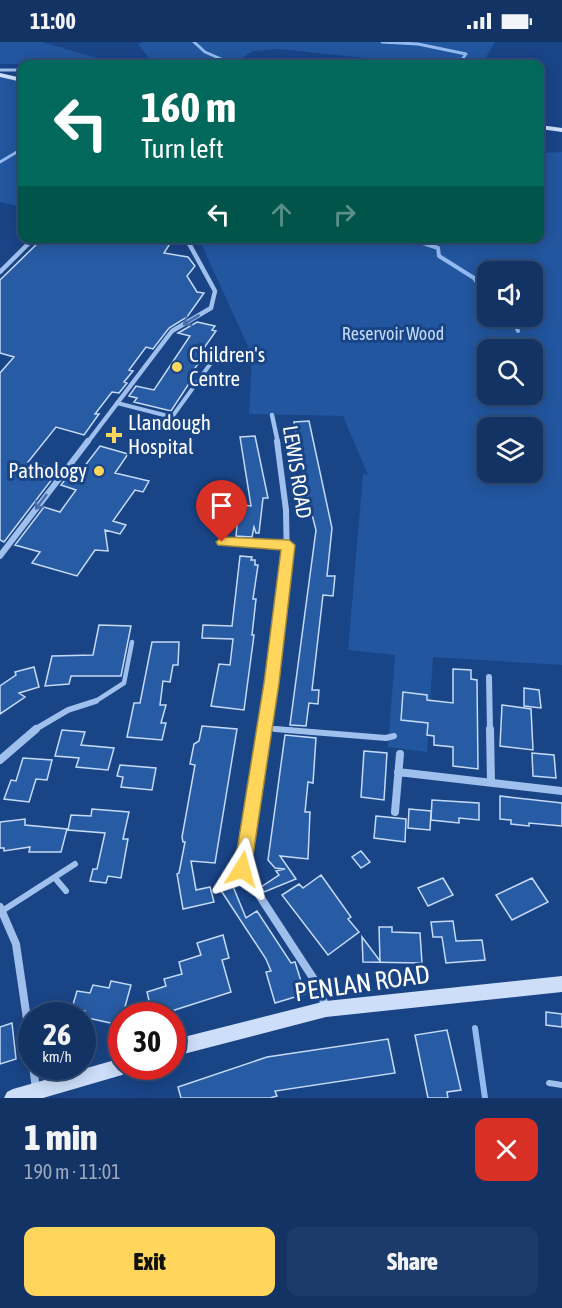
<!DOCTYPE html>
<meta charset="utf-8">
<style>
:root{--surface:#133364;--page:#1c3b6a;--text:#f1f3f6;--muted:#9daabf;--line:#324e78;--accent:#ffd55b}
body{margin:0;font-family:"Asap Condensed",sans-serif;background:var(--page);color:var(--text);height:100vh;display:flex;flex-direction:column;font-size:22px;white-space:nowrap}
*{box-sizing:border-box;margin:0}
p{font-size:20px;color:var(--muted)}
.icon{flex:none;width:33px;height:33px;fill:none;stroke:currentColor;stroke-width:2;stroke-linecap:round;stroke-linejoin:round}
.map{position:relative;height:1056px;overflow:hidden}
.panel{display:flex;flex-direction:column;background:var(--surface);flex:1}
.panel>*{flex:none}
.guide{position:absolute;left:18px;top:18px;width:526px;height:183px;border-radius:12px;box-shadow:0 3px 15px #0003,0 0 0 2px var(--line);background:#00695c;color:#fff;overflow:hidden}
.controls{position:absolute;left:477px;top:219px;display:grid;gap:12px}
.controls a{display:grid;place-items:center;width:66px;height:66px;border-radius:12px;background:var(--surface);box-shadow:0 3px 15px #0003,0 0 0 2px var(--line);font-size:30px}
.speed{position:absolute;left:18px;top:960px;display:flex;gap:12px;font-size:30px;font-weight:700;text-align:center}
.speed>*{display:grid;place-content:center;width:78px;height:78px;border-radius:50%;background:var(--surface);box-shadow:0 3px 15px #0003,0 0 0 2px var(--line);line-height:1}
.speed small{font-size:15px;font-weight:400}
.speed .limit{border:9px solid #d22;background:#fff;color:#111}
.pin{position:absolute;display:grid;place-items:center;width:51px;height:51px;color:#fff;margin:-62px -26px;border-radius:50% 50% 50% 0;rotate:-45deg;box-shadow:0 0 6px #0007}
.pin .icon{rotate:45deg}
.me{position:absolute;width:66px;margin:-33px;rotate:8deg;stroke-linejoin:round;filter:drop-shadow(0 0 4px #0008)}
.turn{display:flex;align-items:center;gap:21px;height:126px;padding:0 24px;font-size:27px}
.turn .icon{width:78px;height:78px;stroke-width:2.5}
.turn b{display:block;font-size:42px;line-height:51px}
.lanes{display:flex;align-items:center;height:57px;padding:0 24px;background:#0003;justify-content:center;gap:30px;direction:ltr}
.lanes .off{opacity:.35}
.round{display:grid;place-items:center;flex:none;width:63px;height:63px;border-radius:12px;background:var(--page)}
.overview{display:flex;align-items:center;justify-content:space-between;height:102px;padding:0 24px}
h1{font-size:36px;font-weight:800;line-height:45px}
.action{display:flex;gap:12px;margin-top:auto;padding:12px 24px}
.action a{flex:1;height:69px;border-radius:12px;background:var(--accent);color:#111;font-size:24px;font-weight:800;line-height:69px;text-align:center}
.action a+a{background:var(--page);color:var(--text)}
.status{display:flex;justify-content:space-between;align-items:center;height:42px;padding:0 30px;background:var(--surface);direction:ltr}
.status svg{height:16px;fill:currentColor}
.map>svg:first-child{display:block}
.green{fill:#22569f;fill-rule:evenodd}
.lines{fill:none;stroke-linecap:round;stroke-linejoin:round}
.stream-far2{stroke:#92baef;stroke-width:3}
.stream-far1{stroke:#92baef;stroke-width:4}
.stream{stroke:#92baef;stroke-width:6}
.building{fill:#275ba4;stroke:#c5daf9;stroke-width:1.5}
.lane-far3{stroke:#9fbfec;stroke-width:3}
.lane-far2{stroke:#9fbfec;stroke-width:4}
.lane-far1{stroke:#9fbfec;stroke-width:4.5}
.lane{stroke:#9fbfec;stroke-width:6}
.street-far2{stroke:#9fbfec;stroke-width:4.5}
.street-far1{stroke:#9fbfec;stroke-width:6}
.street{stroke:#9fbfec;stroke-width:8}
.secondary{fill:#ccdef9;fill-rule:evenodd}
.oneway{stroke:#486faa}
.route{fill:#ffd55b;stroke:#a68a3b;stroke-width:1.5}
.poi-dot{fill:#ffd55b;stroke:#194486;stroke-width:2}
.labels{text-anchor:middle;stroke-width:6;stroke-linejoin:round;paint-order:stroke}
.far-park-label{font-size:18px;fill:#c5daf9;stroke:#194486}
.poi-label{font-size:21px;fill:#fff;stroke:#194486;text-anchor:start}
.street-label{font-size:21px;fill:#fff;stroke:#194486}
.near-street-label{font-size:26px;fill:#fff;stroke:#194486}
</style>
<div class="status"><b>11:00</b><svg viewBox="0 0 49 12"><path d="M0 12V9h3v3zM5 12V6h3v6zM10 12V3h3v9zM15 12V0h3v12zM26 1h20v11H26zM47 4h2v5h-2z"/></svg></div>
<div class="map">
<svg width="562" height="1056" viewBox="0 0 562 1056">
<rect width="100%" height="100%" fill="#194486"/>
<path class="green" d="M0 0H43L106 19 102 22H0Z
M142 0H495L482 22 386 18 278 7 253 9 239 18 244 22H212L209 20 150 17 138 2Z
M0 35 22 40V165L0 160Z
M562 110V623L433 615 427 710 388 705 395 613 348 608 363 432 368 433 343 374 249 372 252 313 199 197 540 196V111ZM488 230H532V274H488ZM488 308H532V352H488ZM488 386H532V430H488Z"/>
<g class="lines">
<path class="stream-far2" d="M194 0 205 10 221 17
M382 0 418 2 466 12 461 19 463 21
M0 120 22 107"/>
<path class="stream-far1" d="M424 196 423 201 438 206 439 214 474 236 488 257
M511 274 518 289"/>
<path class="stream" d="M475 986 485 1056"/>
</g>
<path class="building" d="M43 196H169L166 199 171 200 164 211 188 215 195 224 187 234 197 250 204 251 187 275 169 286 153 307 146 305 129 328 133 329 124 340 127 341 119 351 112 350 95 372H99L84 393 56 385 28 420 59 428 4 500 0 498V331L14 315 0 311V238Z
M197 280 215 284 212 288 216 289 199 313 204 314 192 330 196 331 171 369 134 360 137 356 129 354 136 344 154 348 190 294 178 291Z
M309 379 332 486 327 534H335L333 554 323 553 312 648H319L318 662 309 661 306 684 290 683 316 488 308 457 294 380Z
M255 394 268 456H263L259 491H256L254 485 252 495 236 494 237 484H233L234 469H243V463L251 464 240 395Z
M100 404 128 412 115 431 149 439 143 450 135 448 113 479 126 483 120 492 105 488 108 509 95 508 77 534 32 521 40 510 15 503 44 465 60 470 76 448 61 443 70 431 77 434Z
M240 514 252 515 251 518H255V523H258L253 557H256L252 593H254L244 668 211 664 219 622 230 623 233 597 202 596 203 583 232 584Z
M99 583 131 584 121 634H71L69 642 45 644 52 614 93 613Z
M152 600H179L178 623H173L170 640 163 639 160 663H166L161 681H166L162 698 127 695 134 661H140Z
M34 625 39 645 19 651 25 655 0 672V644L16 633 15 630Z
M453 627 471 628V637L477 638 478 727 453 724V705L434 703V694L427 693 428 681 401 678 403 650 427 653V658L453 661Z
M524 646 539 648 541 666 524 664Z
M502 663 531 667 533 708 500 704Z
M202 684 237 687 215 821 191 819 196 848 210 845 214 860 183 867 177 832 179 831 185 800H183L182 795 195 723 190 722 194 702 199 699Z
M62 688 85 690 81 703 114 706 108 728 76 725 79 716 55 714Z
M285 693 316 696 313 741 308 740 305 770H310L308 817 280 814 296 837 264 850 261 845 279 833 276 829 285 827 275 826 268 818Z
M364 709 387 711 384 758 361 755Z
M532 711 554 713 556 736 533 734Z
M23 716 52 718 47 738 36 737 29 760 4 757 11 738 16 739Z
M120 723 156 726 152 748 121 745 123 735 117 734Z
M500 754 562 761V784L529 781V784L511 782V778L500 777Z
M432 758 479 761V778L459 776V781L431 778Z
M92 767 129 770 123 797H128L121 836 108 834 106 841 90 839 93 827H97L105 791 68 788 71 773 91 774Z
M409 767 431 769 430 788 408 786Z
M376 774 406 777 405 800 374 796Z
M25 777V783L67 787 61 810H29L30 805 4 809V806H0V780Z
M361 809 370 820 361 826 352 815Z
M321 833 351 875 348 877 359 890 328 913 282 853 299 842 303 846Z
M443 836 453 853 428 864 418 846Z
M532 836 548 860 512 878 496 853Z
M232 842 246 876 257 869 291 921 295 920 305 952 275 961 266 930 271 929 266 917 220 847Z
M453 879 456 899 482 898 485 918 446 921 442 895H433L431 880Z
M379 885H392V890L420 891 422 921 363 920 362 895 380 919Z
M223 893 229 916 222 918 231 950 159 973 158 970 152 972 147 950 166 944 164 937 182 932 179 920 201 913 197 901Z
M111 939 131 943 120 983 83 975 85 969 72 966 77 949 90 951 93 943 109 946Z
M546 970 562 972V985L546 983Z
M12 981 16 1017 0 1022V985Z
M447 988 461 1048 447 1050 448 1056H428L415 993Z
M388 997 395 1031 275 1049 277 1054 270 1056H181L178 1045 267 1015Z"/>
<g class="lines">
<path class="lane-far3" d="M0 28H22"/>
<path class="lane-far2" d="M117 361 172 375 216 314"/>
<path class="lane-far1" d="M222 500 289 503
M96 659 124 641 132 600
M264 686 293 688"/>
<path class="lane" d="M275 687 386 696 394 694
M55 836 66 849
M2 869 75 822
M549 1041 562 1043"/>
<path class="street-far2" d="M0 230 34 196
M272 373 278 401
M87 401 172 289 211 266 215 249 186 196"/>
<path class="street-far1" d="M0 514 88 399
M489 635 490 688
M34 688 68 668 96 659
M263 688 287 526 286 468 277 399"/>
<path class="street" d="M263 687 242 827 319 945 326 967
M490 687 491 740
M0 718 36 687
M398 730 562 749
M395 770 400 712
M0 865 16 902 32 1011
M33 1024 36 1047"/>
<path class="secondary" d="M0 31 22 36V40L0 35Z
M540 83 562 86V90L540 87Z
M562 934V950L326 975 172 1015V998L326 959Z
M122 1016V1024H130L128 1030 122 1033 43 1056H4L7 1050 13 1047Z"/>
</g>
<defs><path id="oneway-shaft" d="M-6 0H5M1.5-3L5.5 0L1.5 3" fill="none" stroke-width="1.6" stroke-linecap="round" stroke-linejoin="round" transform="scale(1.5)"/></defs>
<g class="oneway">
<use href="#oneway-shaft" transform="translate(191 278) rotate(149)"/>
<use href="#oneway-shaft" transform="translate(41 460) rotate(127)"/>
</g>
<path class="route" d="M222 495 289 498 295 503 279 641 251 827 248 833 242 835 236 833 234 827 264 641 281 508 218 503 216 500Z"/>
<g class="poi-dot">
<circle cx="177" cy="325" r="6"/>
<path d="M111 384h6v6h6v6h-6v6h-6v-6h-6v-6h6z"/>
<circle cx="99" cy="429" r="6"/>
</g>
<g class="labels">
<g class="far-park-label">
<text x="393" y="298">Reservoir Wood</text>
</g>
<g class="poi-label">
<text x="189" y="320">Children's<tspan x="189" dy="24">Centre</tspan></text>
<text x="128" y="388">Llandough<tspan x="128" dy="24">Hospital</tspan></text>
<text x="87" y="436" text-anchor="end">Pathology</text>
</g>
<g class="street-label">
<text transform="translate(297 430) rotate(81)" y="7">LEWIS ROAD</text>
</g>
<g class="near-street-label">
<text transform="translate(362 941) rotate(-8)" y="9">PENLAN ROAD</text>
</g>
</g>
</svg>
<div class="controls">
<a><svg class="icon" aria-label="sound" viewBox="0 0 24 24"><path d="M4 9h4l5-4v14l-5-4H4zM17 9q2 3 0 6"/></svg></a>
<a><svg class="icon" aria-label="search" viewBox="0 0 24 24"><circle cx="10" cy="10" r="6"/><path d="M15 15l6 6"/></svg></a>
<a><svg class="icon" aria-label="layers" viewBox="0 0 24 24"><path d="M12 4l9 5-9 5-9-5zM3 14l9 5 9-5"/></svg></a>
</div>
<div class="speed"><div>26<small>km/h</small></div><div class="limit">30</div></div>
<div class="pin" style="left:222px;top:500px;background:#d93025"><svg class="icon" aria-label="arrive" viewBox="0 0 24 24"><path d="M6 21V4h12l-3 4 3 4H6"/></svg></div>
<svg class="me" style="left:242px;top:827px" viewBox="-20 -20 40 40"><path d="M0-17L14 15 0 8-14 15z" fill="#ffd55b" stroke="#fff" stroke-width="4"/></svg>
<div class="guide">
<div class="turn"><svg class="icon" aria-label="left" viewBox="0 0 24 24"><path d="M17 20v-9H6M10 6l-5 5 5 5"/></svg><div><b>160 m</b>Turn left</div></div>
<div class="lanes"><svg class="icon" aria-label="left" viewBox="0 0 24 24"><path d="M17 20v-9H6M10 6l-5 5 5 5"/></svg><svg class="icon off" aria-label="ahead" viewBox="0 0 24 24"><path d="M12 20V5M6 11l6-6 6 6"/></svg><svg class="icon off" aria-label="right" viewBox="0 0 24 24"><path d="M7 20v-9h11M14 6l5 5-5 5"/></svg></div>
</div>
</div>
<section class="panel">
<div class="overview"><div><h1>1 min</h1><p>190 m · 11:01</p></div><a class="round" style="background:#d93025;color:#fff"><svg class="icon" aria-label="close" viewBox="0 0 24 24"><path d="M6 6l12 12M18 6L6 18"/></svg></a></div>
<div class="action"><a>Exit</a><a>Share</a></div>
</section>
